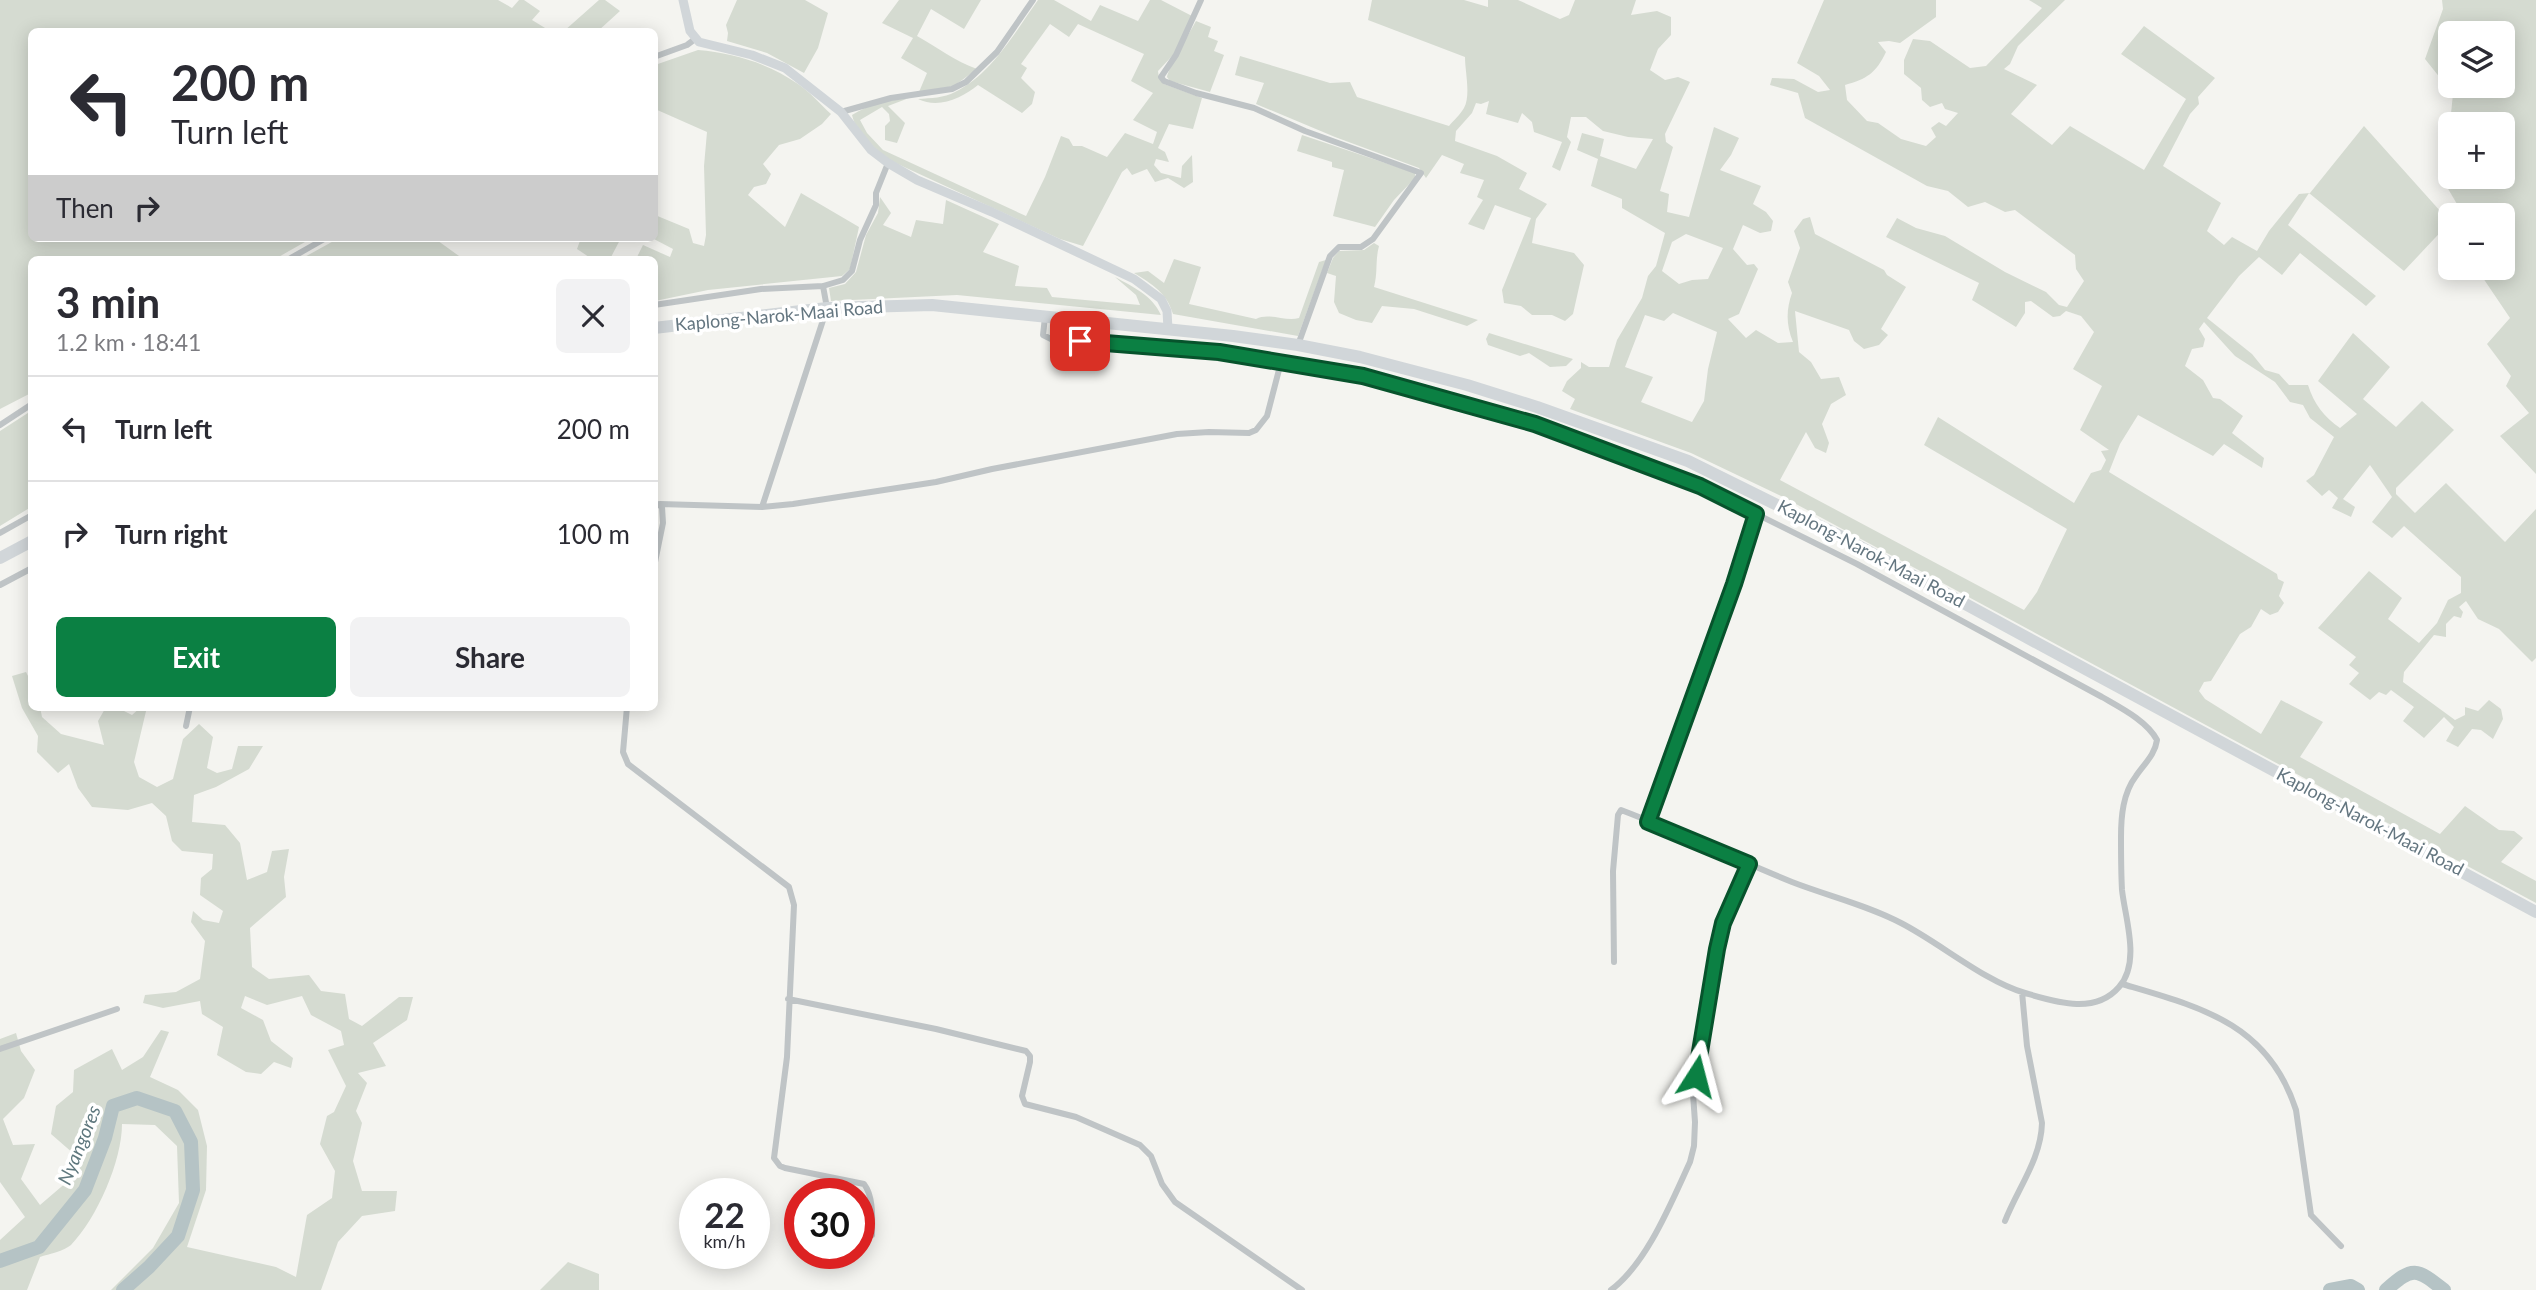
<!DOCTYPE html>
<meta charset="utf-8">
<style>
:root{--surface:#fff;--page:#f2f2f3;--text:#2b2b33;--muted:#7c7c81;--line:#e1e1e2;--accent:#0b8043}
body{margin:0;font-family:Lato,sans-serif;background:var(--page);color:var(--text);height:100vh;display:flex;flex-direction:column;font-size:26px;white-space:nowrap}
*{box-sizing:border-box;margin:0}
p{font-size:23px;color:var(--muted)}
.icon{flex:none;width:38px;height:38px;fill:none;stroke:currentColor;stroke-width:2;stroke-linecap:round;stroke-linejoin:round}
.map{position:relative;flex:1;overflow:hidden}
.drawer{position:absolute;left:28px;top:256px;width:630px;height:455px;display:flex;flex-direction:column;background:var(--surface);border-radius:10px;box-shadow:0 4px 18px #0003}
.drawer>*{flex:none}
.guide{position:absolute;left:28px;top:28px;width:630px;height:214px;border-radius:10px;box-shadow:0 4px 18px #0003;background:#fff;color:var(--text);overflow:hidden}
.buttons{position:absolute;left:2438px;top:21px;display:grid;gap:14px}
.buttons a{display:grid;place-items:center;width:77px;height:77px;border-radius:10px;background:var(--surface);box-shadow:0 4px 18px #0003;font-size:35px}
.speed{position:absolute;left:679px;top:1178px;display:flex;gap:14px;font-size:35px;font-weight:700;text-align:center}
.speed>*{display:grid;place-content:center;width:91px;height:91px;border-radius:50%;background:var(--surface);box-shadow:0 4px 18px #0003;line-height:1}
.speed small{font-size:18px;font-weight:400}
.speed .limit{border:10px solid #d22;background:#fff;color:#111}
.pin{position:absolute;display:grid;place-items:center;width:60px;height:60px;color:#fff;margin:-30px;border-radius:14px;box-shadow:0 4px 10px #0006}
.me{position:absolute;width:77px;margin:-38px;rotate:9deg;stroke-linejoin:round;filter:drop-shadow(0 0 5px #0008)}
.turn{display:flex;align-items:center;gap:24px;height:147px;padding:0 28px;font-size:32px}
.turn .icon{width:91px;height:91px;stroke-width:2.5}
.turn b{display:block;font-size:49px;line-height:60px}
.then{display:flex;align-items:center;height:66px;padding:0 28px;background:#0003;gap:14px;font-size:26px}
.round{display:grid;place-items:center;flex:none;width:74px;height:74px;border-radius:10px;background:var(--page)}
.headline{display:flex;align-items:center;justify-content:space-between;height:119px;padding:0 28px}
h1{font-size:42px;font-weight:700;line-height:52px}
.cta{display:flex;gap:14px;margin-top:auto;padding:14px 28px}
.cta a{flex:1;height:80px;border-radius:10px;background:var(--accent);color:#fff;font-size:28px;font-weight:700;line-height:80px;text-align:center}
.cta a+a{background:var(--page);color:var(--text)}
ul{padding:0;list-style:none}
li{display:flex;align-items:center;gap:21px;height:105px;padding:0 28px;border-top:2px solid var(--line)}
li div{flex:1}
li b{display:block;font-size:26px}
li em{font-style:normal}
.map>svg:first-child{display:block}
.green{fill:#d5dbd1;fill-rule:evenodd}
.lines{fill:none;stroke-linecap:round;stroke-linejoin:round}
.river{stroke:#b5c3c5;stroke-width:14}
.street{stroke:#bfc4c6;stroke-width:6}
.secondary{stroke:#d1d6d9;stroke-width:9}
.highway{stroke:#d1d6d9;stroke-width:12}
.route-casing{stroke:#07532c;stroke-width:18}
.route{stroke:#0b8043;stroke-width:12}
.labels{text-anchor:middle;stroke-width:7;stroke-linejoin:round;paint-order:stroke}
.street-label{font-size:18px;fill:#647680;stroke:#fff}
.water-label{font-size:19px;font-style:italic;fill:#5f787e;stroke:#fff}
</style>
<div class="map">
<svg width="2536" height="1290" viewBox="0 0 2536 1290">
<rect width="100%" height="100%" fill="#f4f4f0"/>
<path class="green" d="M0 0H498L512 8 519 0H524L540 11 532 20 550 31 32 32V238H312L275 259H32L31 393 0 409Z
M599 0H605L620 11 598 31H564Z
M737 0H805L828 13 818 48 804 73 767 53 727 41 728 33 726 25Z
M899 0H981L964 29 931 9 917 36C938 48 955 61 977 69L954 86 919 92 927 73 901 58 913 38 882 23Z
M1038 0H1054L1091 21 1100 5 1138 21 1150 0H1161L1192 16 1174 54 1158 71 1159 78 1164 84 1202 98 1193 129 1169 124 1158 148 1165 152 1169 162 1156 159 1154 165 1161 173 1181 178 1182 166 1192 155 1193 182 1184 188 1168 178 1155 182 1147 169 1132 175 1127 168 1122 172 1083 246 1060 239 889 160C873 147 857 135 852 115 869 104 889 100 909 98L888 106 905 123 897 143 885 140V126L890 121 889 114 882 107 860 120 867 133 883 150 1026 216 1045 177 1061 136 1069 139 1073 146H1082L1107 157 1125 133 1153 144 1157 132 1133 120 1153 93 1131 81 1144 54 1078 24 1069 37 1050 24 1021 64 1027 68 1021 78 1035 92 1032 104 1022 113 978 85C962 98 939 109 918 99 931 98 944 98 955 92 992 74 1015 32 1038 0Z
M1372 0H1464L1488 7V0H1518L1560 19 1569 15 1575 0H1636L1631 15 1657 11 1671 17V35L1658 49 1650 70 1665 80 1678 77 1690 82 1665 134 1666 142 1673 147 1660 191 1669 194 1667 212 1689 217 1714 127 1739 138 1731 155 1720 170 1761 186 1753 204 1766 212 1773 221 1771 231 1760 233 1743 225 1733 249 1747 265 1754 264 1758 269 1739 314 1728 319 1746 338 1756 330 1778 343 1793 342C1786 325 1786 310 1792 293L1788 282 1800 248 1794 231 1803 219 1810 217 1815 234 1884 270 1887 275 1906 287 1881 329 1888 335 1879 345 1864 349 1854 341 1849 330 1795 311 1799 352 1811 362 1821 379 1839 377 1846 395 1831 404 1822 424 1829 443 1826 453 1815 448 1806 432 1780 480 2024 610 2037 592 2067 529 1924 445 1938 417 2074 503 2091 473 2101 470 2106 460 2101 451 2109 450 2080 430 2102 386 2073 369 2094 332 2081 316 2066 311 2060 316 2053 317 2031 301 2025 302V313L2016 327 1972 300 1979 283 1886 237 1897 218 1916 228 1945 236 2005 272 2046 292 2059 305 2067 307 2084 281 2076 269 2075 255 2015 210 2005 212 1985 202 1968 207 1948 191 1927 186 1805 118 1798 93 1770 85 1772 78 1794 79 1818 92 1830 90 1819 76 1797 63 1824 0H1936V17L1900 43 1889 41 1878 42 1886 52C1876 73 1867 79 1845 85L1847 100 1867 121 1878 123 1901 139 1926 146 1936 137 1931 128 1939 122 1946 126 1958 113 1945 109 1942 103 1930 107 1922 100 1921 88 1904 74V60L1913 39 1930 41 1970 68 1986 66 2042 8 2029 0H2065L2018 46 2010 64 2004 69 2037 85 2011 114 2052 145 2070 126 2144 170 2186 99 2121 54 2144 26 2215 78 2198 97 2199 104 2190 114 2163 166 2221 203 2207 231 2224 245 2232 237 2257 251 2269 231 2299 194 2310 193 2364 126 2450 222 2404 271 2309 193 2288 225 2376 296 2366 306 2300 253 2282 275 2259 257 2239 276 2207 318 2252 354 2265 370 2279 374 2289 385H2308C2314 404 2324 417 2340 428L2357 414 2318 381 2353 333 2390 367 2363 399 2396 427 2422 401 2454 430 2396 488V494L2415 513 2446 483 2505 542 2536 509V658L2532 662 2499 629 2478 619 2466 601 2459 607 2463 612 2461 618 2454 616 2446 624V637L2434 635 2404 672 2403 682 2455 720 2465 715V707L2478 711 2489 700 2501 709 2503 719 2493 739 2481 730 2472 729 2458 747 2446 741 2454 727 2444 717 2424 738 2403 721 2414 707 2391 690 2386 695 2379 692 2370 700 2349 684 2359 673 2349 665 2356 657 2318 628 2369 571 2402 598 2388 619 2419 643 2437 623 2448 600 2461 593V577L2404 526 2392 538 2372 522 2392 497 2370 465 2343 499 2355 507 2351 517 2332 508 2338 498 2329 490 2322 496 2306 481 2314 475 2334 437 2310 418 2303 405 2290 402 2275 382 2235 356 2204 322 2199 329 2205 339 2203 347 2192 349 2185 366 2203 380 2213 398 2220 399 2243 416 2232 433 2264 458 2262 468 2224 444 2213 456 2138 415 2120 444 2109 472 2277 574 2278 579 2284 582 2279 596 2284 603 2278 612 2270 615 2261 609 2251 627 2240 634 2211 681 2204 682 2199 691 2205 699 2261 734 2281 700 2323 722 2300 757 2440 834 2465 806 2499 830 2514 831 2523 838 2501 862 2536 881V903L1783 497 1691 453 1570 409 1575 399 1562 391 1567 381 1581 368V362L1589 367H1609L1617 340 1642 298 1648 276 1656 266 1665 233 1622 208V199L1591 186 1598 159 1577 150 1582 133 1604 139 1600 156 1636 169 1653 139 1628 137 1603 131 1586 117H1571L1567 137 1571 142 1560 171 1552 167 1562 142 1534 132 1532 122 1522 113 1518 123 1486 114 1489 101 1481 104 1476 103 1472 113 1456 131 1455 141 1497 156 1527 173 1519 189 1547 204 1536 219 1532 243 1574 253 1584 265 1573 314 1565 321 1552 315H1532L1521 306 1504 303 1502 290 1531 218 1495 205 1484 230 1468 224 1483 200 1477 197 1484 180 1460 173 1464 164 1442 155 1426 178 1419 168 1335 137 1256 104 1264 83 1235 75 1240 56 1330 83 1350 82 1357 97 1449 126C1453 121 1460 115 1464 108 1471 95 1465 72 1465 57L1368 20ZM1686 234 1723 248 1708 279 1692 280 1679 284 1662 271 1672 242ZM1673 313 1717 332 1708 369 1704 401 1692 422 1641 402 1653 377 1625 367 1645 315 1664 321Z
M2442 0H2536V474L2500 436 2529 413 2506 386 2511 376 2487 344 2510 318 2483 278 2488 268H2502V215H2453L2457 204 2444 182 2453 94 2425 59 2443 9ZM2502 33V86H2450V33ZM2502 124V177H2450V124Z
M1196 21 1211 27 1208 37 1218 41 1214 51 1224 55 1210 92 1170 81 1167 77C1168 69 1190 32 1196 21Z
M698 50C733 53 768 63 798 84 810 92 820 104 831 114L822 124 800 139 779 145 763 164 771 174 766 184 754 187 748 195 785 227 801 193 859 227 850 269 842 276 708 290 655 301 654 259H636L643 245 670 257 673 249 652 238H654L655 215 689 229 693 243 704 246 706 235 704 166 707 132 655 109V65Z
M1302 135 1415 173V178L1394 200 1375 227 1333 216 1344 170 1332 167V162L1297 151Z
M880 197 891 213 883 225 911 237 916 220 943 224 946 200 999 224 983 252 1019 266 1015 286 1047 288 1052 297 1140 305 1136 295 1115 277C1133 287 1152 295 1161 315L957 295 831 301 829 288 845 284 856 272 866 235 878 213Z
M339 238H434L459 256 457 259H301Z
M581 238H621L610 259H592L577 249Z
M1374 243 1379 246C1375 261 1378 272 1374 287L1478 320 1467 326 1414 309 1382 306 1372 323 1356 320 1339 313 1334 302 1336 276 1327 273 1333 258 1339 251 1364 250Z
M1174 259 1201 267 1189 304 1256 319C1269 312 1285 322 1299 318L1319 262 1326 260 1298 336 1173 314C1167 293 1152 284 1134 273L1148 271 1164 283Z
M1489 333 1573 359 1566 366 1550 367 1529 353 1520 356 1488 345 1486 339Z
M31 411V507L0 526V431Z
M26 672 31 682 32 707H40L42 717 61 734 104 745 98 721 106 707H116L132 715 141 707H147L134 762 139 777 157 787 173 779 183 739 199 724 213 737 207 768 217 773 232 769 238 746H263L249 769 216 787 194 795 192 822 225 825 240 843 247 880 267 872 272 851 289 849 284 877 286 897 250 928 252 967 269 979 309 975 321 991 345 994 349 1019 362 1026 399 997H413L407 1020 373 1043 386 1066 358 1073 367 1083 356 1111 362 1123 353 1161 362 1191H397L395 1211 362 1216 338 1242 321 1290H111L153 1248 179 1203 177 1146 155 1125 122 1124C122 1161 97 1218 71 1245 64 1251 49 1254 40 1257L27 1290H0V1240L25 1217 0 1182V1039L16 1033 21 1051 35 1070 24 1098 3 1119 13 1145 35 1144 21 1179 40 1205 68 1181 74 1154 51 1134 56 1106 73 1092 74 1070 112 1049 122 1070 143 1057 161 1030 169 1032 150 1077 178 1090 198 1110 207 1146 206 1190 187 1247 276 1267 296 1277 307 1215 332 1198 335 1171 320 1144 327 1116 334 1112 346 1086 328 1050 344 1045 341 1031 311 1015 302 996 267 1005 245 996 241 1008 263 1020 271 1041 293 1058 291 1068 274 1062 261 1074 246 1072 217 1055 223 1027 202 1014 200 1001 163 1008 143 1003 145 995 176 992 200 979 205 941 191 922 193 911 203 920 219 923 223 911 200 895 201 878 212 869 213 854 182 851 172 841 166 816 152 803 128 810 92 807 78 788 69 764 58 773 37 752 38 736 22 708 12 676Z
M568 1262 599 1274V1290H540Z"/>
<g class="lines">
<path class="river" d="M0 1261 39 1247 85 1190 105 1138 113 1106 137 1098 175 1111 191 1142 193 1190 178 1236 149 1267 123 1290
M2330 1290 2351 1286 2358 1290
M2386 1290C2413 1266 2416 1268 2444 1290"/>
<path class="street" d="M1201 0 1176 55 1161 77 1164 81 1196 93 1254 108 1305 131 1421 173 1373 239 1361 247H1339L1330 256 1298 345
M654 57 687 45 695 39
M841 112 891 98 952 89 966 82 997 52 1033 0
M289 259 326 238
M654 305 761 289 823 286 843 280 852 271 860 240 876 205V193L888 163
M1045 317 1043 335 1051 339 1219 352 1345 372 1535 424 1700 486 1857 564 2102 697C2121 708 2147 721 2157 740 2155 755 2144 764 2136 776 2123 793 2121 816 2121 837 2121 854 2121 872 2122 890 2125 918 2141 962 2119 987 2095 1015 2056 1002 2025 993 1984 981 1940 943 1901 923 1867 905 1828 896 1792 882 1735 859 1679 832 1621 810L1618 815 1613 871 1614 962
M0 425 32 404
M654 502 662 507 663 523 654 567
M660 504 762 507 793 504 936 482 992 469 1177 434 1209 432 1249 433 1256 430 1267 416 1281 362
M762 507 827 308 823 286
M0 533 32 515
M0 585 32 568
M627 707 623 752 628 764 789 887 794 905 787 1057 774 1158 780 1166 785 1168 864 1184C874 1197 872 1219 872 1235
M186 726 190 707
M1648 822 1723 614 1756 514
M2122 984C2200 1007 2268 1023 2296 1110L2311 1215 2341 1246
M788 999 936 1029 1026 1051 1030 1056V1062L1022 1096 1025 1104 1076 1117 1140 1145 1151 1156 1162 1184 1175 1202 1302 1290
M0 1049 117 1009
M2005 1221C2018 1188 2041 1159 2042 1123L2027 1046 2022 992
M1611 1290C1647 1263 1671 1203 1690 1162L1694 1146 1695 1122 1693 1094 1717 949 1723 923 1749 864"/>
<path class="secondary" d="M683 0 690 31 699 42 752 55 785 68 841 112 871 150 888 163 917 180 992 212 1134 279 1161 299 1167 311 1168 329"/>
<path class="highway" d="M654 328 827 308 932 305 1233 336 1298 345 1360 357 1467 385 1537 407 1688 461 1842 537 2026 637 2536 912
M0 558 32 541"/>
</g>
<g class="lines">
<g class="route-casing">
<path id="route" d="M1080 341 1219 352 1363 376 1535 424 1700 486 1756 514 1734 584 1648 822 1749 864 1723 923 1717 949 1696 1076"/>
</g>
<use href="#route" class="route"/>
</g>
<g class="labels">
<g class="street-label">
<text transform="translate(779 316) rotate(-5)" y="6">Kaplong-Narok-Maai Road</text>
<text transform="translate(1871 554) rotate(28)" y="6">Kaplong-Narok-Maai Road</text>
<text transform="translate(2370 822) rotate(28)" y="6">Kaplong-Narok-Maai Road</text>
</g>
<g class="water-label">
<text transform="translate(79 1145) rotate(-68)" y="7">Nyangores</text>
</g>
</g>
</svg>
<div class="buttons">
<a><svg class="icon" aria-label="layers" viewBox="0 0 24 24"><path d="M12 4l9 5-9 5-9-5zM3 14l9 5 9-5"/></svg></a>
<a>+</a>
<a>−</a>
</div>
<div class="speed"><div>22<small>km/h</small></div><div class="limit">30</div></div>
<div class="pin" style="left:1080px;top:341px;background:#d93025"><svg class="icon" aria-label="arrive" viewBox="0 0 24 24"><path d="M6 21V4h12l-3 4 3 4H6"/></svg></div>
<svg class="me" style="left:1696px;top:1076px" viewBox="-20 -20 40 40"><path d="M0-17L14 15 0 8-14 15z" fill="#0b8043" stroke="#fff" stroke-width="4"/></svg>
<div class="guide">
<div class="turn"><svg class="icon" aria-label="left" viewBox="0 0 24 24"><path d="M17 20v-9H6M10 6l-5 5 5 5"/></svg><div><b>200 m</b>Turn left</div></div>
<div class="then">Then<svg class="icon" aria-label="right" viewBox="0 0 24 24"><path d="M7 20v-9h11M14 6l5 5-5 5"/></svg></div>
</div>
<section class="drawer">
<div class="headline"><div><h1>3 min</h1><p>1.2 km · 18:41</p></div><a class="round"><svg class="icon" aria-label="close" viewBox="0 0 24 24"><path d="M6 6l12 12M18 6L6 18"/></svg></a></div>
<ul>
<li><svg class="icon" aria-label="left" viewBox="0 0 24 24"><path d="M17 20v-9H6M10 6l-5 5 5 5"/></svg><div><b>Turn left</b></div><em>200 m</em></li>
<li><svg class="icon" aria-label="right" viewBox="0 0 24 24"><path d="M7 20v-9h11M14 6l5 5-5 5"/></svg><div><b>Turn right</b></div><em>100 m</em></li>
</ul>
<div class="cta"><a>Exit</a><a>Share</a></div>
</section>
</div>
